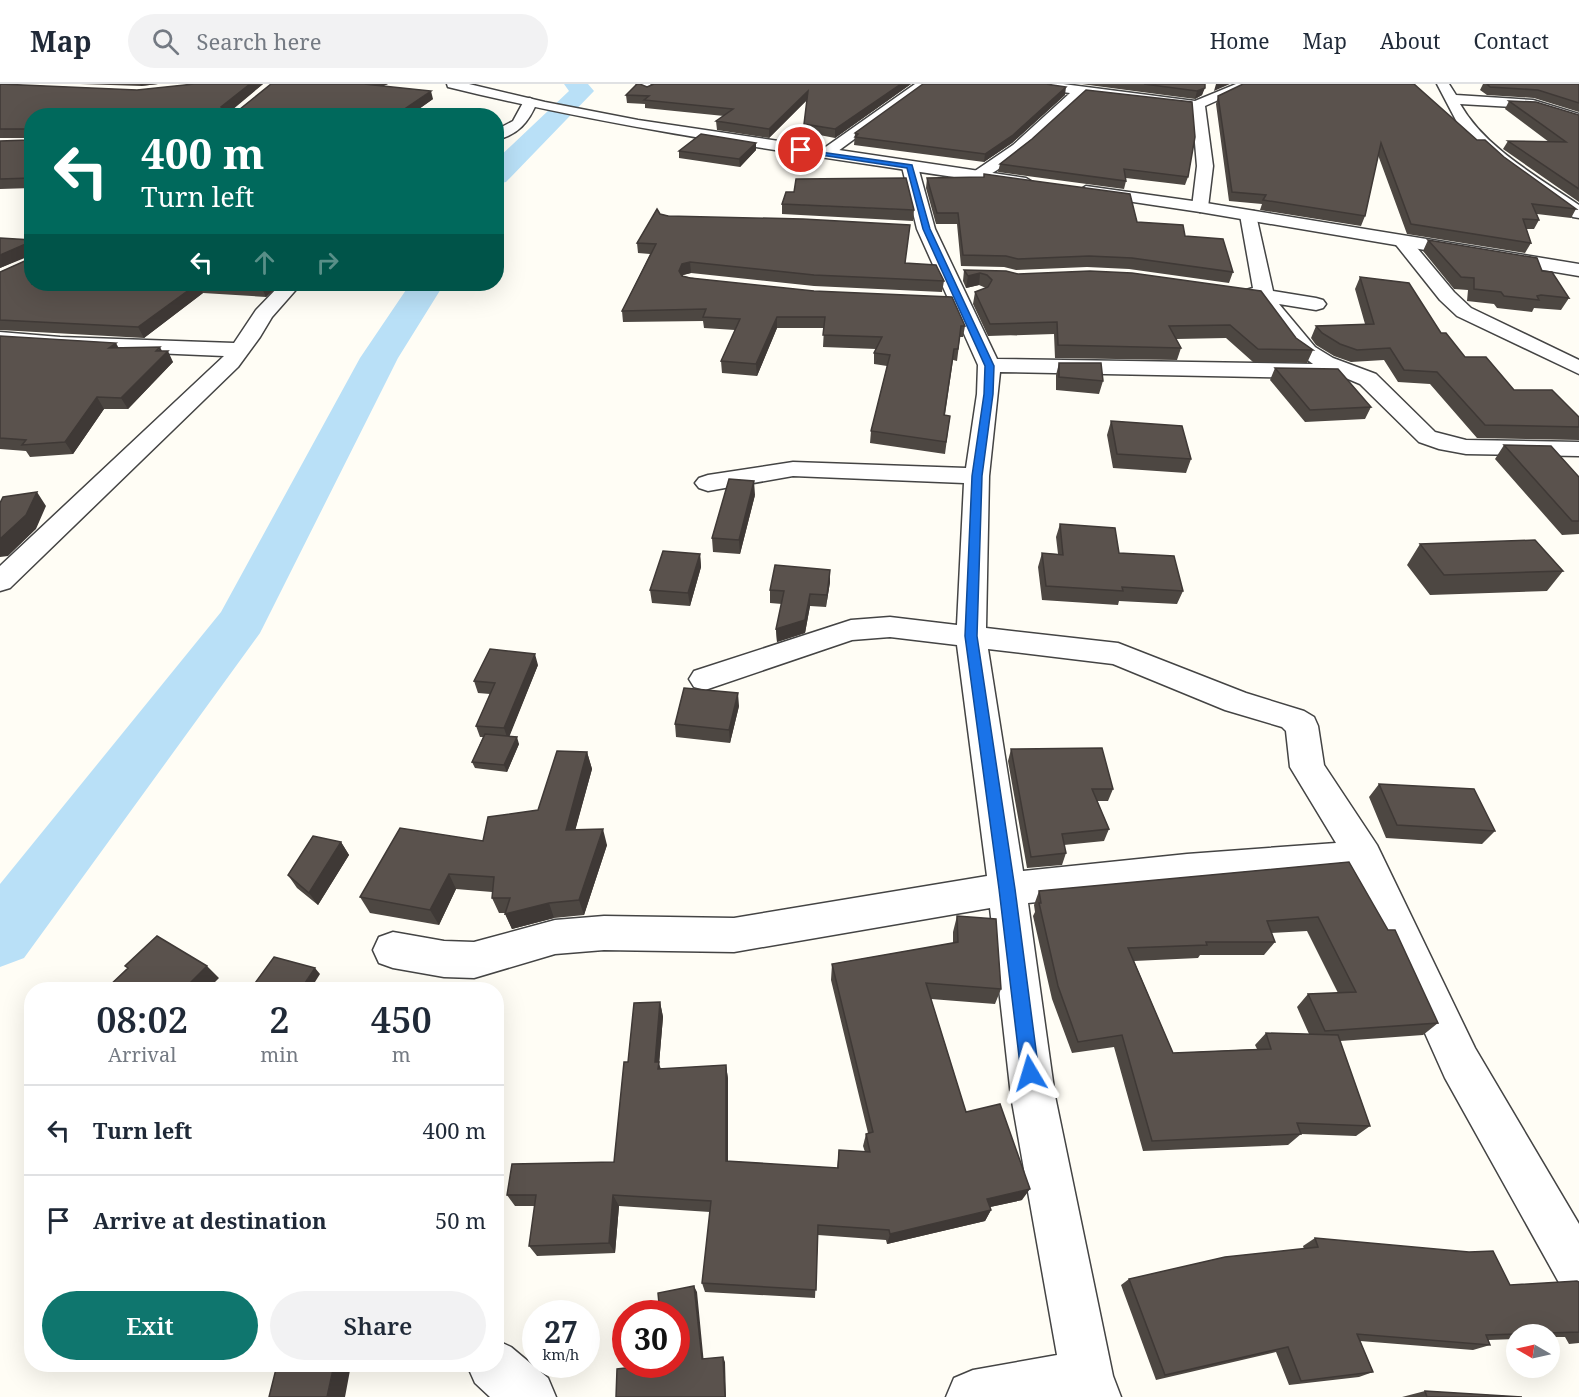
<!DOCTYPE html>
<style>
:root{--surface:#fff;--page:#f2f2f3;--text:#1f2937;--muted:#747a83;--line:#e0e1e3;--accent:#0f766e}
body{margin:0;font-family:"Noto Serif",serif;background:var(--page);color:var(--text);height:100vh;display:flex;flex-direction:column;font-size:22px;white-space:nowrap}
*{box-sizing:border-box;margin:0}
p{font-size:20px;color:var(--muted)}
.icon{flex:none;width:33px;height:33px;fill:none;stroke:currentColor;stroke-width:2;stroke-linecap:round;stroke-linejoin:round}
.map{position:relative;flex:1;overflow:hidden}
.panel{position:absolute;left:24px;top:898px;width:480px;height:390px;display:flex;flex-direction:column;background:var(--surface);border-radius:24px;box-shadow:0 6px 24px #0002}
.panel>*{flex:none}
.hud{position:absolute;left:24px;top:24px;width:480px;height:183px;border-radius:24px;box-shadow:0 6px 24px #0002;background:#00695c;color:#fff;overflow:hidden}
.needle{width:39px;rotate:279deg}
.fabs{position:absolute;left:1506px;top:1240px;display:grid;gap:12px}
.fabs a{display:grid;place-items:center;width:54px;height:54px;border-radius:50%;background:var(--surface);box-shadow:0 6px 24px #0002;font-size:30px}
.speed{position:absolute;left:522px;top:1216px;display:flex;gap:12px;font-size:30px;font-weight:700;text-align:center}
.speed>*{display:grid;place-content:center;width:78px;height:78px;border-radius:50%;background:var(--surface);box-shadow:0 6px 24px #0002;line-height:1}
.speed small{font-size:15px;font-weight:400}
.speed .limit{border:9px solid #d22;background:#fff;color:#111}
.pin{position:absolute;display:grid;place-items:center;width:51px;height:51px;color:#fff;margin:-26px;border:3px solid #fff;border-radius:50%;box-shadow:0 2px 6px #0007}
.me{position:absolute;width:66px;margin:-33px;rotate:353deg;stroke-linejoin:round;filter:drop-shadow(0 0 4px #0008)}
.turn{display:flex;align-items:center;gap:21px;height:126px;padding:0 18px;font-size:27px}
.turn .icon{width:78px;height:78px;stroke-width:2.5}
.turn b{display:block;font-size:42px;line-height:51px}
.lanes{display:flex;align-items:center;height:57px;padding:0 18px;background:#0003;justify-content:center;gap:30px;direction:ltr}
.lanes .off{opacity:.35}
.eta{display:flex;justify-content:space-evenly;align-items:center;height:102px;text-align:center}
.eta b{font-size:36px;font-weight:600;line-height:42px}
.action{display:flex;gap:12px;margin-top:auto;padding:12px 18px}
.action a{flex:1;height:69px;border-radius:36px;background:var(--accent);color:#fff;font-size:24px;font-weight:600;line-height:69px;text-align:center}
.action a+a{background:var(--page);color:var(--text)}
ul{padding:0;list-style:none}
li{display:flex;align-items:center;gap:18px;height:90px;padding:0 18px;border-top:2px solid var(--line)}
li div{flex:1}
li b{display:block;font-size:22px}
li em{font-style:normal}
header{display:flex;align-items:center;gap:36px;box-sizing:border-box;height:84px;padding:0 30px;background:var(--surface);border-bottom:2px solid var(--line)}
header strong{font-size:28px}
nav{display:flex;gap:33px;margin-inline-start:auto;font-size:21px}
.search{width:420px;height:54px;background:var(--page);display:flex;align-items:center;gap:15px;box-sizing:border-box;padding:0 21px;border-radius:33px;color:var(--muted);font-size:22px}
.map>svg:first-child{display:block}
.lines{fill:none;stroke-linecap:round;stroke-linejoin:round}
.river{fill:#b9e0f7;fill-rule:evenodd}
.minor-casing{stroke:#444;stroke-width:3}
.tertiary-casing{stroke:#444;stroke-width:3}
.minor{fill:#fff;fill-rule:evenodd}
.tertiary{fill:#fff;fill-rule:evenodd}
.wall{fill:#4d4742;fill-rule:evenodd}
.shaded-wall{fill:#3f3936}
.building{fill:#5a524d;stroke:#3f3936;stroke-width:1.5}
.route{fill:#1a73e8;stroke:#114b97;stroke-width:1.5}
</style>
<header>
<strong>Map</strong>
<div class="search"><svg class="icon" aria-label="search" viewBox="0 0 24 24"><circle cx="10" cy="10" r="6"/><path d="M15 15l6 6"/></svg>Search here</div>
<nav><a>Home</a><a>Map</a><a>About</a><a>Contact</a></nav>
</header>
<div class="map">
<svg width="1579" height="1313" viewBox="0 0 1579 1313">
<rect width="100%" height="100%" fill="#fffdf5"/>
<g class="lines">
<path class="river" d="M564 0H588L594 7 506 98 496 100V76L569 7Z
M410 200H444L398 274 260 549 24 874 0 883V800L221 528 360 274Z"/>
<g class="minor-casing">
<path id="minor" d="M637 0H650L655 5 648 9 643 8Z
M915 0H929L830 73H820L817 70 820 67Z
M1026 0H1063L1195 17 1236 0H1254L1205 22 1213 82 1208 123 1200 128 1192 123 1197 82 1192 24 1084 11C1066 27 994 101 972 95L970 92 972 89 1013 61 1070 9 1032 4Z
M1437 0H1449L1456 11 1533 16 1579 30V38L1532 24 1460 20C1485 64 1538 93 1579 121V134L1573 133 1501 80 1459 42Z
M530 14 537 18C529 38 518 51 496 56V46L513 37 525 15Z
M910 78 918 83 935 145 997 275 1313 280 1293 265 1258 217 1246 214 1243 210 1246 206 1253 204 1240 131 1242 127H1254L1256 131 1273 207 1316 214 1323 216 1326 220 1323 224 1316 226 1279 220 1315 263 1333 274 1376 290 1435 348 1466 356 1579 358V372L1466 370 1439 365 1419 358 1360 300 1329 287 1326 292 1318 294 1000 288 989 392 986 544 1118 559 1246 609 1304 627 1314 633 1318 642 1324 681 1377 761 1475 964 1579 1140V1212L1562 1204 1445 994 1353 788 1187 802 1028 819 1055 1012 1113 1292 1121 1313H946L954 1294 973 1286 1057 1271 1011 1012 990 824 734 868 604 866 555 870 474 894 444 893 393 884 379 879 373 866 379 853 393 848 444 857 474 858 555 836 604 832 734 834 987 792 957 561 890 553 852 556 705 606 694 603 689 595 694 587 851 536 890 533 957 541 964 399 793 392 708 407 699 404 695 399 699 394 708 391 793 378 966 384 977 310 978 281 917 145 902 83ZM988 565 1113 580 1225 626 1282 643 1286 647 1290 683 1336 759 1187 770 1023 787Z
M1402 152 1408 153 1454 208 1471 224 1579 276V290L1457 232 1440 216 1393 157 1396 153Z
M281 200H301L272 233 260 253 238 283 10 504 0 507V482L224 272 60 265 0 260V248L60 253 234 259 256 226Z
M496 1256 511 1263 548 1294 556 1313H490L475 1299 467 1281H496Z"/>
</g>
<g class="tertiary-casing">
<path id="tertiary" d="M447 0H469L545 18 638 36 1026 94 1034 99 1026 104C833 74 638 50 448 3Z
M1086 102 1200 118 1579 180V192L1200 128 1080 110 1078 107Z"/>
</g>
<use href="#minor" class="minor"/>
<use href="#tertiary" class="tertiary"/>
</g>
<path class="wall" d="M0 0 137 6 194 0H263L232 25H240L271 0H388L383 2 433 15 409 32H32V104L0 105V57L29 56V54H0Z
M80 0H158L141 2Z
M652 0H911L835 54 804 48V40L807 16 769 54 717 46 716 37 724 32 645 24V20L627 19 626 11 647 3 653 0Z
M1081 0H1205L1202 11 1195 15Z
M1483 0H1579V28L1534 14 1487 11 1480 6Z
M1065 11 1012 59 984 78 854 61 855 49Z
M1218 12 1477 56 1504 73 1576 125 1571 134 1537 130 1539 136 1534 145H1526L1531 159 1525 169 1407 150 1378 71 1365 132 1361 142 1260 126 1262 120 1229 117 1216 20Z
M1509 17 1579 31V118L1503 65 1508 57 1549 58 1505 25Z
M1032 55 1188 93 1185 101 1126 94V97L1124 105 998 88 1000 80Z
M756 59V66L740 83 679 74V67Z
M927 94 1137 138 1185 152 1233 188 1229 199 1129 185 1087 183 1016 186 1004 183 961 182 957 140H936L926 104Z
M782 120 914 126 913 137 782 130Z
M660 130 905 179 944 197 942 208 814 202 691 189 683 191V192L965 242 963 253H960L957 277 953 276 945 331 950 332 945 370 870 359 871 347 887 282 874 280V269L876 265 823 263 824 244H777L757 292 722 289 721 277 735 246 704 244 703 237 623 238 622 227 650 170 638 169 637 159Z
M0 154 32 156V200H280L266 213 203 209 144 254 0 246V188L27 176V172L0 184Z
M1428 156 1542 187 1569 214 1561 226 1534 224 1532 228 1497 224 1494 220 1467 217 1468 206 1454 205 1423 167Z
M964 186 1296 254 1313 266 1307 279 1253 278 1226 254 1176 255 1181 264 1177 276 1055 274 1054 250 988 252 973 220 975 208 986 204 979 201 966 204 963 197Z
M1360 193 1441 249 1465 273 1514 306 1579 333V356L1477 354 1430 300 1398 298 1384 276 1351 278 1334 272 1316 261 1311 254 1316 242 1365 240 1355 205Z
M0 252 119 264 162 267 173 278 128 325H104L73 370 30 373 26 367 0 365Z
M1059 279 1103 297 1099 310 1056 306V291Z
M1275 284 1371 323 1365 335 1305 338 1270 296Z
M1111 337 1191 375 1186 389 1113 384 1107 351Z
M1504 361 1579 393V450L1562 451 1495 375Z
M755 411 740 470 713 468 712 454Z
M1060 440 1119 469 1183 507 1177 520 1119 517 1118 521 1042 516 1038 483 1042 469 1058 470 1056 453Z
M1420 460 1563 487 1547 507 1430 511 1407 481Z
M700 470 701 483 690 522 652 519 650 506Z
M830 498 826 523 810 522 805 549 777 558 776 545 782 520 770 519V506Z
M538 581 509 652 519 660 507 688 475 684 472 678 483 653H480L476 642 490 610 478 609 474 597Z
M739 622 730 659 676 653 675 640Z
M1011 665 1113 705 1108 717H1097L1109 745 1104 757 1064 761 1066 769 1062 781 1027 784 1008 677Z
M587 668 592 685 575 746 607 761 584 831 554 834 512 845 505 829H499L492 814V808L456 805 439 841 370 829 360 813 483 757 538 726Z
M1379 700 1495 747 1482 760 1386 754 1369 713Z
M341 758 349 771 318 821 297 804 288 791Z
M1349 778 1438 939 1423 951 1340 957 1370 1042 1356 1052 1301 1050 1288 1061 1143 1067 1114 963 1072 969 1052 915 1033 832 1035 828 1034 821 1039 807ZM1307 847 1338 909 1308 910 1297 923 1309 950 1266 949 1255 961 1257 965 1173 969 1134 877 1198 874 1200 871H1264L1275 858 1271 849Z
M957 832 1001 905 995 920 931 915 966 1028 1022 1116 990 1123 991 1126 985 1137 887 1160 886 1156 818 1151 815 1214 705 1208 702 1199 710 1128 619 1122 615 1169 537 1172 529 1162 535 1122H515L507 1111 614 1078 628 978 660 918 663 933 659 980 661 985 726 981 728 995V1077L837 1084 839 1066 865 1068 863 1062 866 1050 868 1049 831 896 832 880 953 859V848Z
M1315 1154 1510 1201 1579 1198V1259L1569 1260 1565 1253H1550V1251H1516V1255L1488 1256 1490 1261 1473 1266 1360 1257 1373 1288 1359 1293 1289 1301 1276 1268 1156 1296 1121 1201 1129 1195 1304 1165 1303 1162Z
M1425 1307 1522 1313H1402Z"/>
<path class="shaded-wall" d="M140 0H158L141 2Z
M250 0H263L225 32 221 23Z
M365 0H388L367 9Z
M901 0H911L835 54V45Z
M1216 0H1230L1214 7Z
M1066 3 1065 11 1012 59 984 78 985 70Z
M1205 4 1202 11 1195 15 1197 7Z
M431 7 433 15 409 32H394Z
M808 7V15L769 54V45Z
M756 59V66L740 83 739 75Z
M28 159 32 171 0 184V171Z
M690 178 691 189 683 191 680 198 679 187 682 180Z
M980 189 979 201 966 204 968 192Z
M197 200H199L203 209 144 254 138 243Z
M264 200H280L266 213 261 202Z
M777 233V244L757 292 756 280Z
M116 259 122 270 109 264Z
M160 263 164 271 168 267 173 278 128 325 121 314Z
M97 313 104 325 73 370 65 358Z
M754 397 755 411 740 470 739 456Z
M37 408 46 422 36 445 8 472 0 473V455Z
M700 470 701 483 690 522 688 509Z
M830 486V498L826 523 827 511Z
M810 510V522L805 549 777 558 776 545Z
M535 570 538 581 508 656 504 644Z
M738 609 739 622 730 659 729 646Z
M517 653 519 660 507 688 504 681Z
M587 668 592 685 571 762 566 746Z
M603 745 607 761 584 831 579 816Z
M341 758 349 771 318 821 309 809Z
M449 790 456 805 439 841 430 826Z
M549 819 554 834 512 845 505 830Z
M207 882 219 894 207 906H183Z
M315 884 320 890 310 906 303 902Z
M660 918 663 933 659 980 662 991 655 978Z
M726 981 728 995V1088L726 1077Z
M1030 1105 1022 1116 981 1125 987 1115Z
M613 1111 619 1122 615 1169 609 1159Z
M991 1126 985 1137 887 1160 890 1150Z
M694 1202 697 1208 704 1280 702 1275Z
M723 1273 725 1278 726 1313H725Z
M334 1281H351L345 1313H327Z"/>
<path class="building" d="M0 0 137 6 194 0H250L221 23 224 25H240L271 0H365H364L431 7 394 32H32V94L0 95V57L29 56V47L27 45H0Z
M637 0H640L647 3 654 0H901L835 45 804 40 808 7 769 45 716 37 733 25 644 16 649 12 626 11Z
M923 0H1046L1066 3 1013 51 985 70 855 53 858 50 855 49Z
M1144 0H1205V4L1197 7Z
M1243 0H1414L1477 56H1485L1504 73 1576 125 1532 120 1539 136 1523 135 1531 159 1411 140 1381 59 1365 132 1263 116 1266 111 1232 108 1218 12Z
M1487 0H1579V19L1538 6 1490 3Z
M1086 6 1192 18 1195 53 1188 93 1124 85 1126 97 1000 80 1032 55Z
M1509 17 1536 18 1579 31V105L1508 57 1566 58Z
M701 50 756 59 739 75 679 67Z
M984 90 1130 110 1137 138 1183 141 1185 152 1223 155 1233 188 1132 174 1089 172 1018 175 1006 172 963 171 958 129H937L927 94 984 93Z
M906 94 914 126 782 120 786 108H794L796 95Z
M657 125 660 130 668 132 803 135 910 141 905 179 936 181 944 197 814 191 690 178 682 180 679 187 682 192 690 194 814 207 952 213 965 242H961L958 265H954L944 331 950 332 946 358 871 347 890 271 874 269 882 253 823 251 825 233H777L756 280 721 277 740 235 703 233 706 225 622 227 656 160 637 159Z
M0 154 32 156V200H197L138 243 0 236V188L27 176 28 159 0 171Z
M1428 156 1537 174 1542 187 1552 188 1569 214 1541 211 1537 212 1539 216 1504 212 1501 208 1474 205V194L1461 193Z
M964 186 1006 187 1018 190 1090 187 1132 189 1261 207 1296 254 1313 266 1258 265 1230 241 1169 242 1181 264 1058 261 1057 238 990 240 975 208 988 203 992 196 987 191 980 189 968 192Z
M1360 193 1409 199 1441 249H1446L1465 273H1486L1514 306H1552L1579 333V343L1485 341 1437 288 1404 286 1390 264 1357 266 1340 260 1322 249 1316 242 1374 240Z
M217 200H264L261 202Z
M0 252 116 259 109 264 160 263 156 267H168L121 314 97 313 65 358 22 361 26 356 0 354Z
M1059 279H1101L1103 297 1059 293Z
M1275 284 1338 285 1371 323 1310 326Z
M1111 337 1182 342 1191 375 1117 370Z
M1504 361 1551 362 1579 393V437H1572Z
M729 395 754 397 739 456 712 454Z
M37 408 26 431 0 455V419L3 413Z
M1060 440 1115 444 1119 469 1174 472 1183 507 1122 503 1123 507 1046 502 1042 469 1063 471Z
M1535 456 1563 487 1444 491 1420 460Z
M663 467 700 470 688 509 650 506Z
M775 481 830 486 827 511 810 510 805 536 776 545 784 507 770 506Z
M490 565 535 570 504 644 476 642 495 599 474 597Z
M684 604 738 609 729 646 675 640Z
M485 650 517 653 504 681 472 678Z
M1102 664 1113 705H1092L1109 745 1062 750 1066 769 1031 773 1011 665Z
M557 667 587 668 566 746 603 745 579 816 549 819 505 830 510 814H492L494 793 449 790 430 826 360 813 400 744 483 757 488 733 538 726Z
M1379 700 1474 705 1495 747 1397 741Z
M313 752 341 758 309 809 288 791Z
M1349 778 1388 846H1395L1438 939 1325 947 1308 910 1356 908 1318 833 1267 837 1275 858H1206L1207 861 1128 864 1173 969 1271 965 1266 949 1338 951 1370 1042 1297 1039 1301 1050 1152 1057 1122 951 1078 958 1058 902 1039 819H1041L1039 807Z
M957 832 996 835 1001 905 926 899 966 1028 1000 1020 1030 1105 987 1115 991 1126 890 1150 889 1146 818 1141 816 1206 702 1199 711 1117 613 1111 609 1159 529 1162 536 1111H507L512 1080 614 1078 624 978H628L634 919 660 918 655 978H659L658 985 726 981V1077L838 1084 839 1066 870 1068 866 1050 873 1048 832 880 958 858Z
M157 852 207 882 183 906H105L128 884 125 882Z
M274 873 315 884 303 902 321 906H250Z
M1315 1154 1469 1168 1493 1167 1510 1201 1577 1197 1579 1198V1248L1486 1251 1490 1261 1357 1250 1373 1288 1301 1297 1288 1263 1165 1291 1129 1195 1225 1173 1318 1163Z
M694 1202 702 1275 723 1273 725 1313H616L617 1285 653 1281H676V1230H660L658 1209Z
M277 1281H334L327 1313H269Z
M1425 1307 1522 1313H1427Z"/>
<path class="route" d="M799 65 912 81 930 145 994 282 993 310 982 392 977 552 1015 805 1039 989 1036 996 1030 998 1024 996 1021 989 999 805 965 552 972 392 984 310 985 282 923 145 907 84 801 68Z"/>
</svg>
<div class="fabs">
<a><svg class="needle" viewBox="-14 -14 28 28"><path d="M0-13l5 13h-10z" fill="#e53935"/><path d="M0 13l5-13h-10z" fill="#747a83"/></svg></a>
</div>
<div class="speed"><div>27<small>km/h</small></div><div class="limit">30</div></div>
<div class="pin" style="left:801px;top:66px;background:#d93025"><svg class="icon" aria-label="arrive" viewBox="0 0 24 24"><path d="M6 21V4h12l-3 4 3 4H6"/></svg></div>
<svg class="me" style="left:1030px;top:989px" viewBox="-20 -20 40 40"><path d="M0-17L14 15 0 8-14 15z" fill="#1a73e8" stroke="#fff" stroke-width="4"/></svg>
<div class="hud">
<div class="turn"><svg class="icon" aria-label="left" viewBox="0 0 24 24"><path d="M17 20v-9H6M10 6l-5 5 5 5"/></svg><div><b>400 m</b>Turn left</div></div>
<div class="lanes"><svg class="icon" aria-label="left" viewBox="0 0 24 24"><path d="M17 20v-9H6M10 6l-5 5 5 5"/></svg><svg class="icon off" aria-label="ahead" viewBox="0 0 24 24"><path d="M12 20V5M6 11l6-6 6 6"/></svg><svg class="icon off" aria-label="right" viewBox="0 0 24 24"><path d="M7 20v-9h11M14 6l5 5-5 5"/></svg></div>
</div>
<section class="panel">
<div class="eta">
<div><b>08:02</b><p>Arrival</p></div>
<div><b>2</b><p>min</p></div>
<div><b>450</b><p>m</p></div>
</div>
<ul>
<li><svg class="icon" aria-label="left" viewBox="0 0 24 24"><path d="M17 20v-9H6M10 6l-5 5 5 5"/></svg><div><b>Turn left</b></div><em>400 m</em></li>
<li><svg class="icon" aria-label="arrive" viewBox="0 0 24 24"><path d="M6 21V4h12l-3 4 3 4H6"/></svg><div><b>Arrive at destination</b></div><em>50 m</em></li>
</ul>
<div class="action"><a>Exit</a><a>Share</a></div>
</section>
</div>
